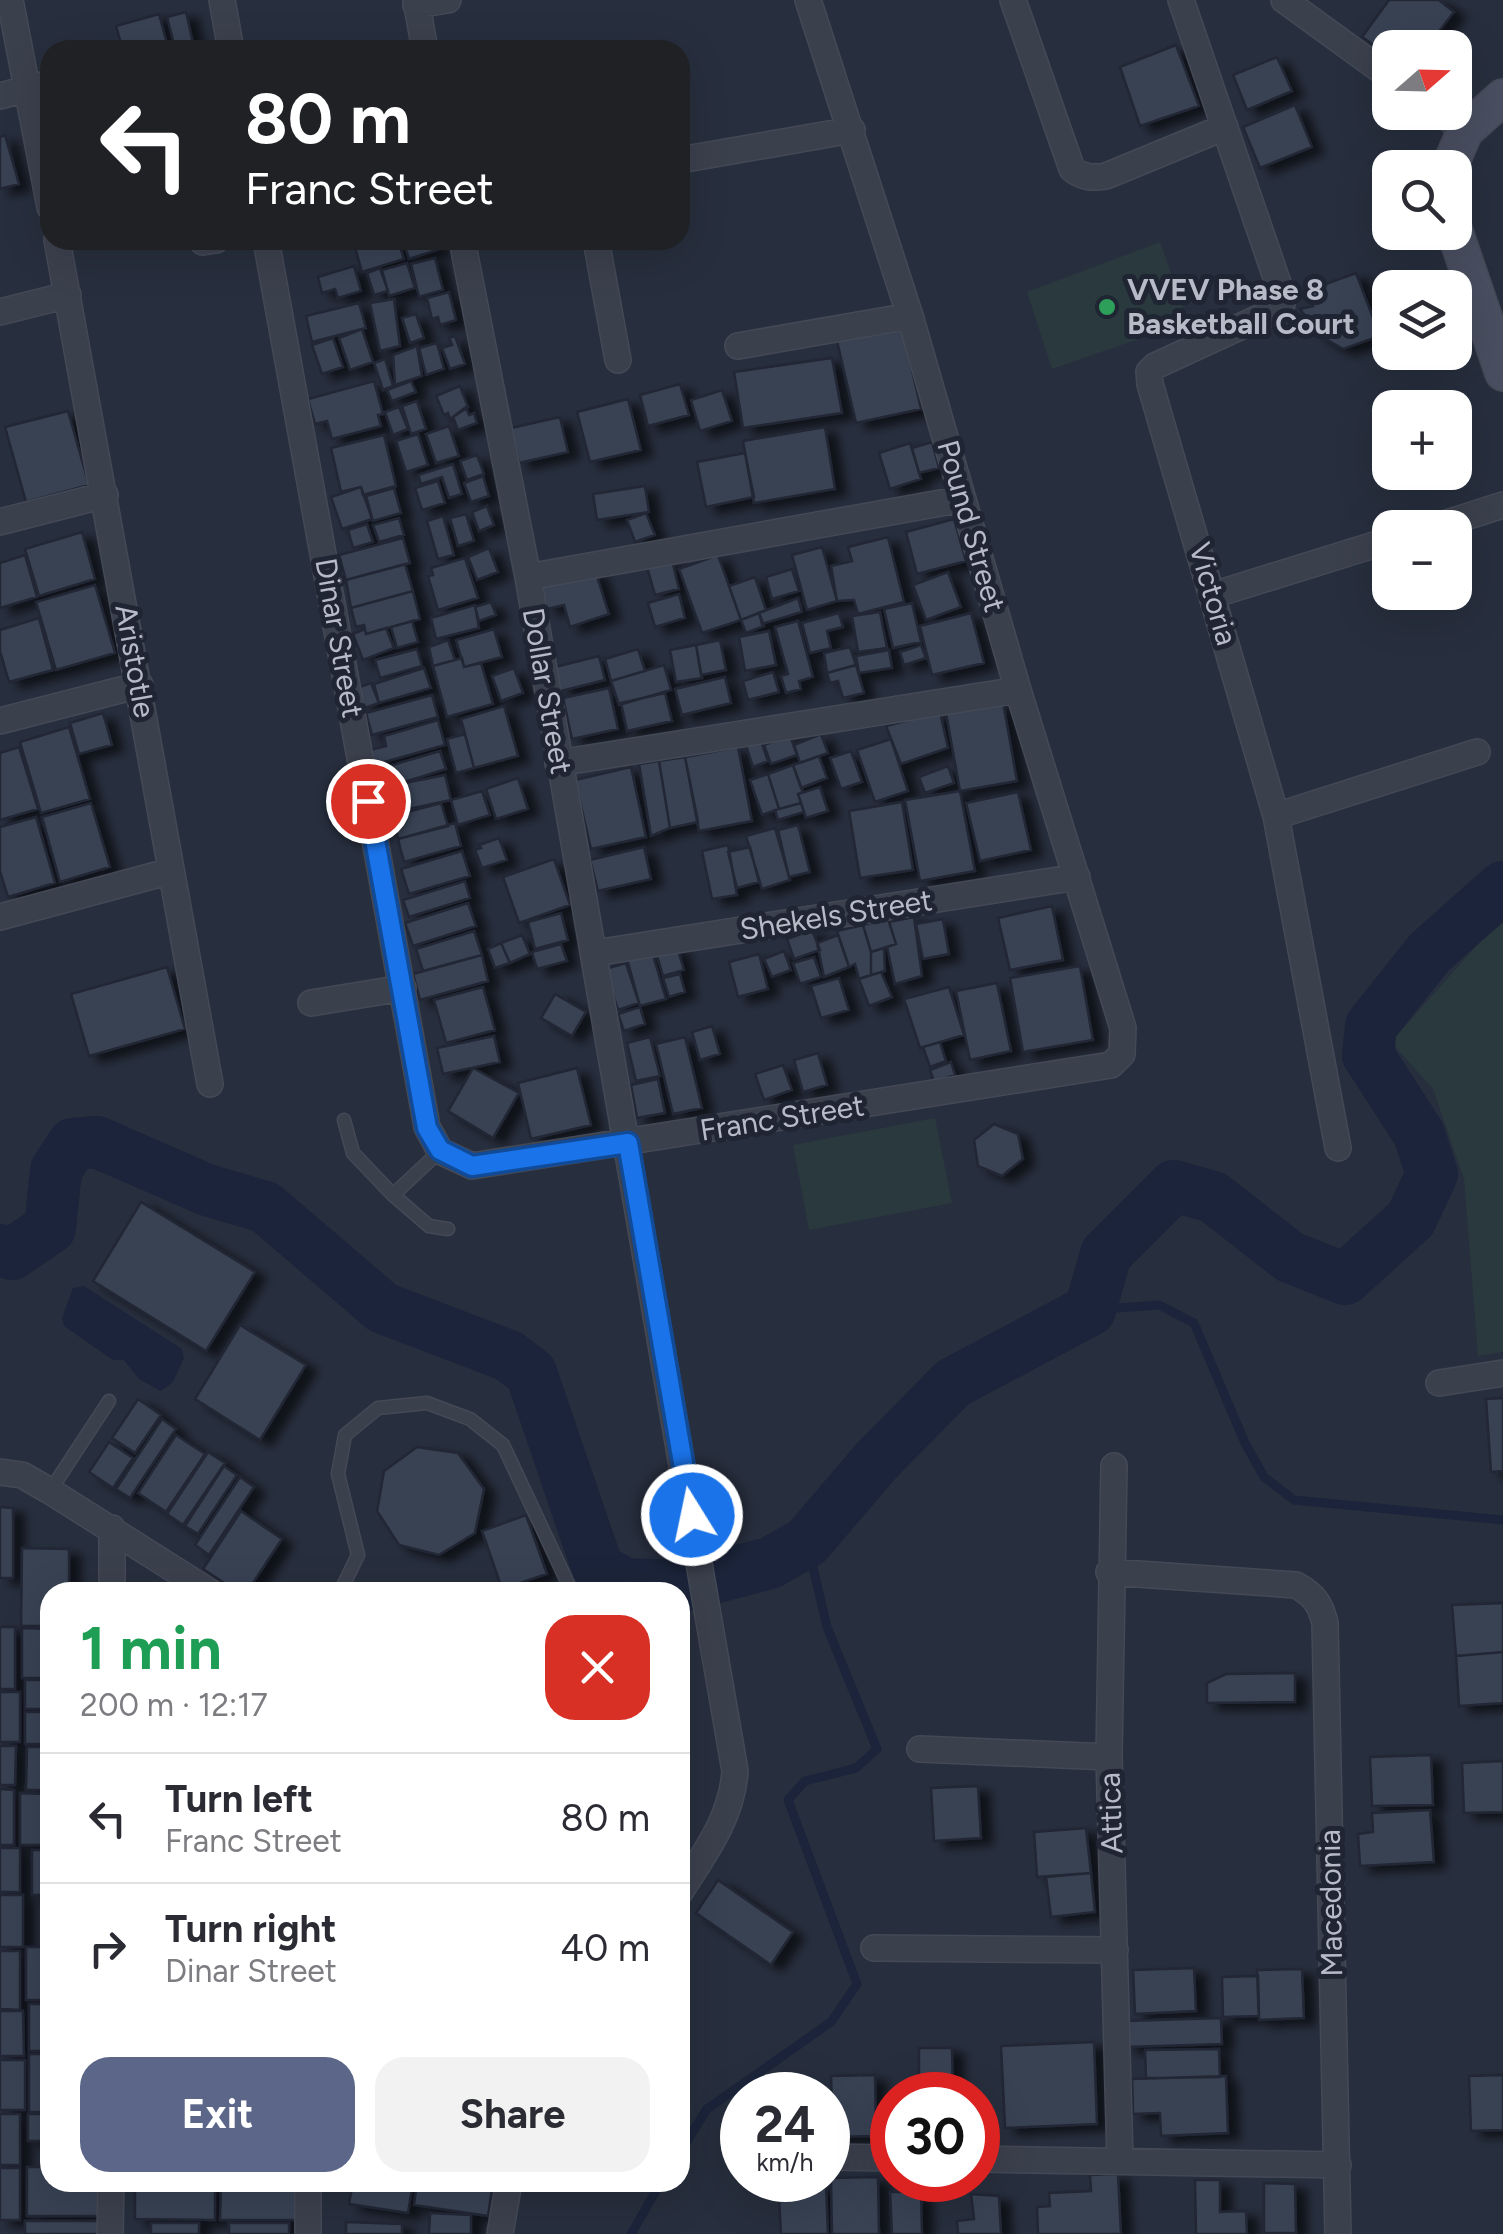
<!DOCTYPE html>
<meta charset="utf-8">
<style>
:root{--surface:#fff;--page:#f2f2f3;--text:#2b2b33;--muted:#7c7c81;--line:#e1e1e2;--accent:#5b6688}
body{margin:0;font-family:Figtree,sans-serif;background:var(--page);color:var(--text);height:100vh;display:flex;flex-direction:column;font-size:38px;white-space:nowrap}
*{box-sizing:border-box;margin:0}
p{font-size:32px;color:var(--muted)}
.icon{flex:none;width:55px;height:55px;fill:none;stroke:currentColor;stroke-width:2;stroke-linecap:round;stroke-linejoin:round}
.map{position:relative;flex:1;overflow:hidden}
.drawer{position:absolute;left:40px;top:1582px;width:650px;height:610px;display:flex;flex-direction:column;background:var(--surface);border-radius:30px;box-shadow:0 10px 40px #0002}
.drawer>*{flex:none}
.guide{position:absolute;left:40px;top:40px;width:650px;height:210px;border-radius:30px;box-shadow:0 10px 40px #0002;background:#202124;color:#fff;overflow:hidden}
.needle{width:65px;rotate:70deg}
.controls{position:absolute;left:1372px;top:30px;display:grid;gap:20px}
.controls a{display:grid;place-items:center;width:100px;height:100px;border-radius:20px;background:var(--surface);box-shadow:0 10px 40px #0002;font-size:50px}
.speed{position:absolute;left:720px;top:2072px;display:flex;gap:20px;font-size:50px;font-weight:700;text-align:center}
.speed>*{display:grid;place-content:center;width:130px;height:130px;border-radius:50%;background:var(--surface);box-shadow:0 10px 40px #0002;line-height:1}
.speed small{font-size:25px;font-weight:400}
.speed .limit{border:15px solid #d22;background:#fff;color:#111}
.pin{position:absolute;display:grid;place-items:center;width:85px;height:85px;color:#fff;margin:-42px;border:5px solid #fff;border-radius:50%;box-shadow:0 2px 10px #0007}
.me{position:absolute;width:110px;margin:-55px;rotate:350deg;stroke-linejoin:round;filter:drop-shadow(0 0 8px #0008)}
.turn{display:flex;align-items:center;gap:35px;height:210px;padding:0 40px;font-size:45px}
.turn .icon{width:130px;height:130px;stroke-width:2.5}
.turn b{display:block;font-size:70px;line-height:85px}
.round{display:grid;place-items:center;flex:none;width:105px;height:105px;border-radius:30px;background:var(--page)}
.summary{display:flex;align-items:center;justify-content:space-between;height:170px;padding:0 40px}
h1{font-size:60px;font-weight:700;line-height:75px;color:#1e9e55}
.cta{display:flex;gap:20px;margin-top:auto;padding:20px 40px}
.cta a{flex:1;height:115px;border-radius:30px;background:var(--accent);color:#fff;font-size:40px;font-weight:700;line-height:115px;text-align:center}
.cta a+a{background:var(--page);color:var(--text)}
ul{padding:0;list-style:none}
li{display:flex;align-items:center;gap:30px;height:130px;padding:0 40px;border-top:2px solid var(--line)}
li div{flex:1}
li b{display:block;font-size:38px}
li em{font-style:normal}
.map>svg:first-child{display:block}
.green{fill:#29393e}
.water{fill:#1b243a}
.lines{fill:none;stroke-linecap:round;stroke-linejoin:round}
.stream{stroke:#1b243a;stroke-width:9}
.river{stroke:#1b243a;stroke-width:52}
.building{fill:#394252;stroke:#212734;stroke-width:2.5;filter:url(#shadow)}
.lane-casing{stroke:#444956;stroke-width:15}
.street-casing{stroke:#444956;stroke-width:28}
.secondary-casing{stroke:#444956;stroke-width:38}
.lane{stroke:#3b404d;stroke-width:12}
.street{stroke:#3b404d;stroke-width:25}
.secondary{stroke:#494f60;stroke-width:35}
.route-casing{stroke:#114b97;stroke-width:25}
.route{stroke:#1a73e8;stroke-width:18}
.leisure-dot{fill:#2e9e5b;stroke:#1f2532;stroke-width:4}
.labels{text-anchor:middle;stroke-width:10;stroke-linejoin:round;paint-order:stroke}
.poi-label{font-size:30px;font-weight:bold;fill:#b7bbc8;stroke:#1f2532;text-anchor:start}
.street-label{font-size:30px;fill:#b7bbc8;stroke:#1f2532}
</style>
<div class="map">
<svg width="1503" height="2234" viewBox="0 0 1503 2234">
<defs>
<filter id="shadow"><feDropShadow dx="11" dy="6" stdDeviation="5" flood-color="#0009"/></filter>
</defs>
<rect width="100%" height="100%" fill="#272e3d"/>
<path class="green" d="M1160 242 1188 322 1052 369 1027 292Z
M1503 923V1352L1478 1356 1464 1179 1433 1089 1391 1042 1478 944Z
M935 1118 952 1203 809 1230 793 1145Z"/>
<path class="water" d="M84 1286 182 1349 184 1358 173 1382 161 1391 139 1379 124 1360H113L64 1326 62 1318 73 1288Z"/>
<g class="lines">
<path class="stream" d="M1090 1310 1159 1305 1194 1323 1245 1443 1264 1477 1294 1500 1503 1520
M680 2152 707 2109 831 2022 857 1984 788 1800 805 1781 856 1768 877 1749 827 1627 807 1542
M631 2234 661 2182"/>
<path class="river" d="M0 1250 12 1254 50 1228 56 1170 73 1144 97 1142 207 1190 265 1207 383 1308 509 1356 531 1373 598 1569 625 1584 682 1586 770 1563 807 1542 877 1460 953 1383 1090 1310 1106 1254 1174 1186 1213 1197 1290 1257 1345 1279 1411 1219 1432 1174 1419 1134 1368 1055 1371 1026 1429 953 1503 887"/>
</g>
<path class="building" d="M1389 0H1439L1454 12 1426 48H1390V56L1362 37Z
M186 12 193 43 175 48 167 17Z
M159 14 168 47 123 50 116 26Z
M1176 45 1199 106 1140 126 1120 67Z
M1277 57 1292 91 1247 110 1233 75Z
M1295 105 1312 147 1260 168 1243 127Z
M5 135 19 184 0 189V137Z
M353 240H398L404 259 362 272Z
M403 240H437L440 249 409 259Z
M435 258 443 290 419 297 411 264Z
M407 263 415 288 389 296 382 270Z
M354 266 361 291 338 298 335 289 322 293 318 277Z
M380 268 388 291 374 295 367 273Z
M1356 273 1380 336 1343 349 1319 335 1300 309 1313 306 1309 290Z
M449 292 456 320 440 325 438 317 432 319 427 298Z
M394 299 400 346 380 351 370 303Z
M359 303 366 328 312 342 306 316Z
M416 314 424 338 410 343 402 318Z
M902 326 921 409 856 423 837 341Z
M362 329 373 362 350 370 339 338Z
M455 336 465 364 450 369 442 348 452 345 449 338Z
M333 338 343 367 322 374 312 345Z
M437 343 444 369 426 375 419 348Z
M417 346 422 376 395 385 393 355Z
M832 358 842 413 743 428 734 372Z
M385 359 393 386 383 390 374 363Z
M374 381 383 414 378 415 381 426 332 439 327 421 315 424 308 399Z
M411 381 416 392 392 401 387 390Z
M680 384 689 415 648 426 640 395Z
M460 386 468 407 450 419 448 413 444 415 436 396Z
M722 390 732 421 700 431 691 400Z
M628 399 641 450 590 462 577 412Z
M417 401 426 429 411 434 402 406Z
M399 407 408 429 393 435 385 412Z
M466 407 469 415 474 413 477 423 458 430 453 417Z
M68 411 89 485 26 502 5 427Z
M560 417 568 452 519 463 511 428Z
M449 426 459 456 436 463 426 434Z
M825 427 835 489 754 503 743 441Z
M418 434 428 465 406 472 396 441Z
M384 435 396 486 363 495 361 487 341 492 331 448Z
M932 442 939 468 919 473 912 448Z
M910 443 921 479 890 489 879 453Z
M745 453 754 497 706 507 697 462Z
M477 455 484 474 467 480 460 461Z
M453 464 462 494 449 498 442 477 421 484 418 475Z
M483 476 489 496 471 502 464 483Z
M438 481 445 503 422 510 415 488Z
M645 486 649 512 597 520 593 494Z
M361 487 372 519 342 529 331 497Z
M394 488 401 513 373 521 366 496Z
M487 506 494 525 479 531 472 512Z
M646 513 655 535 635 542 627 520Z
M466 514 474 541 458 546 450 518Z
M443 516 454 555 438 559 427 521Z
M399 518 404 535 379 542 373 525Z
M954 519 966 561 917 574 906 532Z
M367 524 373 542 353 548 348 530Z
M82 532 95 579 39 596 25 549Z
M888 537 904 602 858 614 854 600 837 601 831 566 852 561 848 547Z
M403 538 410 563 346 580 339 555Z
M822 547 837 601 807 610 792 555Z
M489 548 498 572 477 580 468 557Z
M25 555 37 597 0 608V563Z
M718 555 741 620 702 633 679 569Z
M465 558 478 598 438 610 428 576 433 575 431 568Z
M672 560 679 589 655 595 647 567Z
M405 564 413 591 351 608 346 580Z
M792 569 799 591 772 599 766 577Z
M595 570 609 614 570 627 564 605 547 609 541 586Z
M948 572 961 607 926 620 913 585Z
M755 577 766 610 741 620 729 586Z
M95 585 115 653 56 670 36 602Z
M413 591 420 619 366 634 364 625 356 627 351 608Z
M679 594 685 618 655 627 648 603Z
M798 598 802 612 762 624 759 613Z
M491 602 496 615 479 621 475 607Z
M912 603 921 642 893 648 884 609Z
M475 605 479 628 436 639 431 618Z
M880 612 887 648 858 652 852 616Z
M759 613 764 626 746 633 741 620Z
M839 613 843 627 827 631 831 648 810 653 802 623Z
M971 613 984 663 932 675 920 626Z
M39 618 53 670 9 682 0 651V630Z
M412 621 418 642 397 648 391 627Z
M798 621 813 677 799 681 801 689 786 693 781 676 788 674 775 627Z
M386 628 394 648 363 660 353 634 365 629 366 634Z
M494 629 502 657 464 667 456 640Z
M769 631 776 665 745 671 739 637Z
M448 640 455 660 433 666 429 647Z
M720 640 726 670 701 675 696 645Z
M696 645 702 678 676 682 670 650Z
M921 645 926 658 904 665 900 652Z
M850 647 856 665 827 673 824 653Z
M417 649 422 666 380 678 375 660Z
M638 649 645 671 611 681 605 659Z
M889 650 892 668 859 673 856 656Z
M599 656 605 680 561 691 555 667Z
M462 658 464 667 481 663 493 704 447 717 433 666Z
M664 665 671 690 619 705 611 681Z
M856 665 864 693 843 698 838 681 830 683 827 673Z
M424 668 431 688 379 703 374 684Z
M514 668 523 693 501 701 492 676Z
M773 672 779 692 748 700 743 681Z
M725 677 731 703 682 715 675 689Z
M371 683 379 703 365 708 357 688Z
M609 688 618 729 572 739 563 698Z
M665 693 672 721 627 731 621 703Z
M432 695 438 717 372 735 366 713Z
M1003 702 1017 781 960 791 946 713Z
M504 706 518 756 474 768 461 719Z
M940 712 948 748 901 764 886 726Z
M103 713 112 745 79 754 70 723Z
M438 720 445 745 374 765 370 750 386 746 384 736Z
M69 727 90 799 41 813 20 742Z
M465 734 474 768 456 773 447 739Z
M821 734 828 753 800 763 794 745Z
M790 735 797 755 771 764 764 745Z
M760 738 768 761 753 767 745 743Z
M891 739 908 791 875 802 857 750Z
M19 747 38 809 0 820V753Z
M738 747 752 821 699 831 685 757Z
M440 751 446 769 395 785 389 766Z
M851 751 862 782 841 789 830 758Z
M819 756 827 778 801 788 793 765Z
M685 757 698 822 670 828 659 761Z
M659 761 670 828 651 836 639 764Z
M793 765 803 792 798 794 801 803 779 809 768 774Z
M948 766 954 783 925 793 919 777Z
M631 767 646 837 591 849 575 780Z
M768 774 779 809 762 815 750 780Z
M445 775 451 800 390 813 395 785Z
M518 778 528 809 496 819 486 789Z
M820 787 828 811 806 818 798 794Z
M482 791 490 815 458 825 451 800Z
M960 791 975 871 920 881 905 800Z
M1018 792 1031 850 980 861 966 803Z
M902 802 913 870 860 878 849 811Z
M91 803 110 867 60 882 42 817Z
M441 803 448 826 398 839 392 816Z
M801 803 804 812 778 820 775 810Z
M36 817 55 883 8 897 0 871V827Z
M455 823 461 846 404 862 398 839Z
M798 825 810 872 789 877 778 830Z
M775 828 790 880 762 889 746 836Z
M499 838 507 860 482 868 475 850 481 848 479 845Z
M728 845 737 895 712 899 702 851Z
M644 847 651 879 598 891 590 860Z
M750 847 759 882 737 888 728 852Z
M462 851 470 876 409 894 401 869Z
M554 859 570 905 519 923 503 877Z
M465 881 470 898 409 917 403 900Z
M468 903 476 926 413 946 405 923Z
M1052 906 1063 960 1010 970 998 918Z
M561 913 568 940 535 949 528 922Z
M914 917 922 976 895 984 887 947 896 944 889 922Z
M888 918 896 944 871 952 863 925Z
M943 919 949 954 923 959 916 924Z
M863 925 871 952V975L859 979 855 964 849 967 837 931Z
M812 930 820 950 794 959 787 939Z
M474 931 482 955 423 971 416 949Z
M522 935 530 954 510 963 501 943Z
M838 935 849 967 824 977 817 943Z
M501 943 510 963 495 968 488 949Z
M561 944 567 961 537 969 532 952Z
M677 947 684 970 663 976 656 952Z
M884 948 885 971 871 975V952Z
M784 951 791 970 772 977 764 959Z
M652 952 666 999 640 1006 627 959Z
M759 954 768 989 738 997 729 962Z
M482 955 488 981 420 1000 413 974Z
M814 957 821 977 800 984 793 963Z
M626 963 639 1003 618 1010 605 969Z
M1080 966 1093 1040 1023 1052 1010 978Z
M167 967 185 1029 89 1056 71 994Z
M881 972 892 997 869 1006 859 979Z
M680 974 685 992 669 997 663 978Z
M839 978 849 1010 821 1018 811 986Z
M997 983 1011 1051 970 1060 956 991Z
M483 987 495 1030 446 1043 434 1000Z
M949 987 964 1035 920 1048 904 999Z
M555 994 586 1012 572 1036 541 1018Z
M640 1007 645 1024 624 1031 618 1014Z
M712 1026 720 1054 700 1060 692 1032Z
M494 1036 500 1062 443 1074 437 1048Z
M650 1037 660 1076 636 1081 627 1043Z
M685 1037 702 1108 673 1114 656 1044Z
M940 1042 946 1061 930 1067 923 1047Z
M818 1053 827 1085 803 1092 794 1060Z
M951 1062 955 1075 934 1082 930 1070Z
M783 1065 792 1090 764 1100 755 1074Z
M473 1068 519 1093 493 1138 448 1111Z
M577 1068 591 1125 531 1139 518 1083Z
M658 1079 665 1113 637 1118 631 1085Z
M994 1124 1018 1134 1023 1159 1002 1176 978 1166 974 1140Z
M141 1202 255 1272 206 1351 93 1281Z
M240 1325 306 1365 260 1440 195 1399Z
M1503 1398V1471L1491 1472 1486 1399Z
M138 1399 161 1415 135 1453 112 1438Z
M162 1419 176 1429 130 1498 116 1489Z
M176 1435 205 1454 166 1512 138 1493Z
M109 1442 133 1458 113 1488 89 1472Z
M417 1447 458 1453 484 1489 475 1533 439 1555 399 1545 377 1511 384 1471Z
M208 1452 225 1463 183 1525 167 1514Z
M224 1466 237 1475 198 1534 185 1526Z
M240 1477 254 1487 209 1555 195 1545Z
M0 1507 13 1508V1578H0Z
M241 1511 282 1539 247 1592H238L203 1569Z
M526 1515 547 1574 502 1589 482 1531Z
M22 1548 69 1549V1592H50V1626H21Z
M1503 1603V1652L1456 1656 1452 1605Z
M0 1627H15V1689H0Z
M22 1628 50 1629V1678H22Z
M1503 1652V1703L1459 1706 1456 1656Z
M1295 1673V1702L1207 1703V1683L1226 1674Z
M25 1680H50V1709H25Z
M0 1692H20V1742H0Z
M25 1712H50V1744H25Z
M0 1746H16L15 1785H0Z
M27 1747H50V1790H26Z
M1431 1755 1433 1805 1372 1806 1370 1757Z
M1503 1761V1812L1464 1813 1462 1763Z
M978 1786 981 1838 934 1841 931 1788Z
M0 1789 14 1790V1845H0Z
M20 1793 43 1794V1845H20Z
M1430 1810 1434 1862 1360 1866 1358 1834 1373 1832 1372 1813Z
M1086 1828 1091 1873 1037 1877 1034 1832Z
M0 1848H20V1892H0Z
M32 1850H50V1895H32Z
M1091 1873 1095 1912 1051 1917 1046 1877Z
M718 1880 793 1932 771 1965 696 1913Z
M0 1895H23V1947H0Z
M26 1947H50V2000H26Z
M0 1951H20V2010L0 2009Z
M1194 1968 1196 2011 1135 2014 1133 1970Z
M1302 1969 1304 2018 1259 2020 1257 1970Z
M1258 1976 1259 2016 1223 2017 1222 1977Z
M29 2004H50V2051H29Z
M0 2011H23L24 2056H0Z
M1221 2018 1222 2044 1126 2047 1125 2021Z
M1094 2042 1097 2124 1005 2128 1001 2046Z
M919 2048H952L953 2095H919Z
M1219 2049 1220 2077 1146 2078 1145 2050Z
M29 2054H50V2112H29Z
M0 2060H25V2110H0Z
M875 2075 876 2136 833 2137 831 2076Z
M1503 2075V2130L1471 2131 1469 2076Z
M1226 2076 1228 2133 1161 2136 1160 2113 1133 2114 1132 2079Z
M0 2114H20V2165H0Z
M28 2114H50V2141H28Z
M27 2167H50V2182H104V2216H27Z
M0 2168H20V2220H0Z
M1118 2174 1121 2234H1038L1037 2207 1050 2206 1049 2193 1091 2191 1090 2175Z
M878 2177 879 2234H832L831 2178Z
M778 2180H806V2186L826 2185 828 2234H781Z
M1195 2180H1220V2212L1246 2211 1247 2234H1196Z
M135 2182H215V2220L135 2219Z
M221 2182H298V2220H220Z
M353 2182H413L408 2213 349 2204Z
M417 2182H493L488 2216 414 2205Z
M1264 2183 1295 2184 1296 2233H1264Z
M890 2192H921L922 2234H892Z
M971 2194 999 2196 1001 2234H958L957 2221 974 2219Z
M430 2213 471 2215V2234H429Z
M25 2221H101V2234H25Z
M346 2222 402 2224V2234H346Z
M151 2223H199V2234H151Z
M229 2223H289V2234H229Z"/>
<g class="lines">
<g class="lane-casing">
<path id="lane" d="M344 1120 353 1153 393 1195 429 1226 448 1229
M393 1195 440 1151
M50 1491 109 1401
M340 1592 358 1555 338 1474 345 1435 378 1408 427 1403 470 1419 503 1445 572 1592"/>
</g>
<g class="street-casing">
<path id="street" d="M10 0 50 207
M222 0 231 50
M416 0 425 50
M1013 0 1072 169C1083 178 1093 178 1106 176L1225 127
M1181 0 1280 289 1282 304 1272 312 1155 366 1149 372 1150 384 1276 816 1338 1148
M1284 0 1390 77
M416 5 448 0
M0 96 50 83
M1440 112 1465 131
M680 160 852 130
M57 240 210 1084
M266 240 427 1127 440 1151 472 1166 1111 1065 1122 1054 1123 1028 1018 690 910 316 808 0
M462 240 528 577 735 1771C732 1818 704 1854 680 1892
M596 240 618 360
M203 242 216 240
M0 312 68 295
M738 346 910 316
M0 522 105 495
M1431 528 1503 505
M528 577 963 499
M1213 595 1390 540
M0 721 140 685
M558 763 1018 690
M1276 816 1477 752
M0 917 171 871
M595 953 1077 877
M311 1003 403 988
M1439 1383 1503 1373
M1114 1466 1109 1757 1120 2161
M0 1472 22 1475 50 1491 210 1592
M1109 1572 1296 1585C1314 1595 1320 1603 1325 1623L1338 2234
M112 1592V1528
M920 1749 1109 1757
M874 1948 1115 1950
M828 2157 892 2158
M978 2159 1338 2165
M308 2182V2234
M110 2234 111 2182
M500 2234 509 2182"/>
</g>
<g class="secondary-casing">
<path id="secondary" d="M1449 168 1465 131 1503 97
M1455 232 1503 373"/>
</g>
<use href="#lane" class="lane"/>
<use href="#street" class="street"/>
<use href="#secondary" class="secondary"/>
</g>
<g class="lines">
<g class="route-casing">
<path id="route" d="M368 801 427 1128 440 1150 472 1166 628 1143 692 1515"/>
</g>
<use href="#route" class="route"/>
</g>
<circle class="leisure-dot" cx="1107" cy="307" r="10"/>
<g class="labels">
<g class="poi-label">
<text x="1127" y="300">VVEV Phase 8<tspan x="1127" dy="34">Basketball Court</tspan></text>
</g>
<g class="street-label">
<text transform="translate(971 526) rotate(74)" y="10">Pound Street</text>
<text transform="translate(1213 594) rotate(74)" y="10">Victoria</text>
<text transform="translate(339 638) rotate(80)" y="10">Dinar Street</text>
<text transform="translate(135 661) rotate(80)" y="10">Aristotle</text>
<text transform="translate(547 691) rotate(80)" y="10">Dollar Street</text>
<text transform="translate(836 915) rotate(-9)" y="10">Shekels Street</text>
<text transform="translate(782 1118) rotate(-9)" y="10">Franc Street</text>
<text transform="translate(1111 1813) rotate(-92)" y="10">Attica</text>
<text transform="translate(1331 1903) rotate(-91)" y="10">Macedonia</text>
</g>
</g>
</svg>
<div class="controls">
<a><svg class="needle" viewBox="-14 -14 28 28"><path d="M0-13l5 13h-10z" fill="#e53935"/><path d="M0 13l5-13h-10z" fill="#7c7c81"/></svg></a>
<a><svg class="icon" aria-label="search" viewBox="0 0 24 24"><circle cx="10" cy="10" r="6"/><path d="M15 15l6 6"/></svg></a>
<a><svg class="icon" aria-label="layers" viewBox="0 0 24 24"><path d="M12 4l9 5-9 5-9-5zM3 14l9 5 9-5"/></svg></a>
<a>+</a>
<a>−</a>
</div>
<div class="speed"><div>24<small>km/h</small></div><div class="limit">30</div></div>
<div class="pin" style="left:368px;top:801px;background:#d93025"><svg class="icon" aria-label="arrive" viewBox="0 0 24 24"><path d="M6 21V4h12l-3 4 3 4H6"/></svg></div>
<svg class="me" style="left:692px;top:1515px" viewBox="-20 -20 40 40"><circle r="17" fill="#1a73e8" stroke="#fff" stroke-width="3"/><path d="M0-11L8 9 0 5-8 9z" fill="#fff"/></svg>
<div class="guide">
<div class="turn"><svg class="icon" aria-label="left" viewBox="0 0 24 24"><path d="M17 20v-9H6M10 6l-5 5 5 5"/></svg><div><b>80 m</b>Franc Street</div></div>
</div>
<section class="drawer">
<div class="summary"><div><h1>1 min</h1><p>200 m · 12:17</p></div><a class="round" style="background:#d93025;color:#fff"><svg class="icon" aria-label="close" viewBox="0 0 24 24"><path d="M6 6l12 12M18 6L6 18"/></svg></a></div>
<ul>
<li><svg class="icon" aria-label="left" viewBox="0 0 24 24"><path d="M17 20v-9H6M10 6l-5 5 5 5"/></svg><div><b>Turn left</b><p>Franc Street</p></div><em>80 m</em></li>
<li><svg class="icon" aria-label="right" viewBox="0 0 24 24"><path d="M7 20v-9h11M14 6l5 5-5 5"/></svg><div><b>Turn right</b><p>Dinar Street</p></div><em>40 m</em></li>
</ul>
<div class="cta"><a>Exit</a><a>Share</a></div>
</section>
</div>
